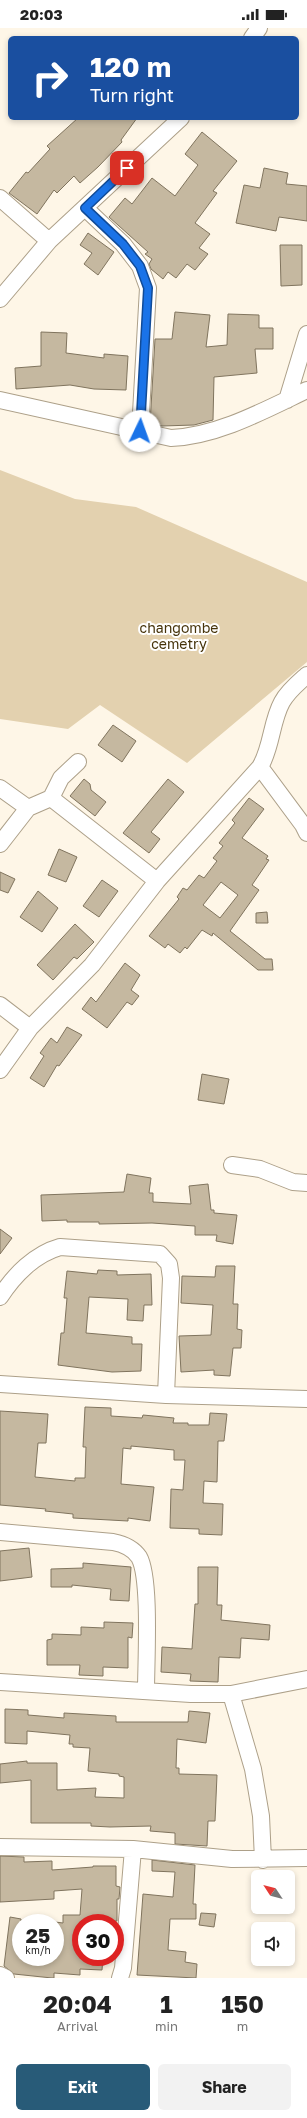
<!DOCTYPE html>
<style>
:root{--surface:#fff;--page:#f2f2f2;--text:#222;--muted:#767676;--accent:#285b78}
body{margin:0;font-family:"Golos Text",sans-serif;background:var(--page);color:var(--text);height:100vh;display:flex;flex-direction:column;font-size:15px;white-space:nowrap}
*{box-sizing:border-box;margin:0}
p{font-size:13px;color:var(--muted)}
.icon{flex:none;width:22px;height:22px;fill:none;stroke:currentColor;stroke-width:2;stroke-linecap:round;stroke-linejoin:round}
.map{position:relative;height:1950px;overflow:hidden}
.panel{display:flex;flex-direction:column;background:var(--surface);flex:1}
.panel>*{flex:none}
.guide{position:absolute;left:8px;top:8px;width:291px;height:84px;border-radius:6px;box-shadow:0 2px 6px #0003;background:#1a4fa0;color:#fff;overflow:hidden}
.needle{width:26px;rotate:306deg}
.buttons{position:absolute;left:251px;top:1842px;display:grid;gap:8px}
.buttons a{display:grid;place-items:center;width:44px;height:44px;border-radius:6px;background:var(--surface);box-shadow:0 2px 6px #0003;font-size:20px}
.speed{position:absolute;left:12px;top:1886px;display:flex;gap:8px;font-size:20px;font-weight:700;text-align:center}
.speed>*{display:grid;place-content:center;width:52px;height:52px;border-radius:50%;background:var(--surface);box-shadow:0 2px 6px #0003;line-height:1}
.speed small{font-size:10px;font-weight:400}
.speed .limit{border:6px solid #d22;background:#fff;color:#111}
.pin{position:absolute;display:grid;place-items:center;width:34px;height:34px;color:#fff;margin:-17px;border-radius:8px;box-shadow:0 2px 6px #0006}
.me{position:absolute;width:44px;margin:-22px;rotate:3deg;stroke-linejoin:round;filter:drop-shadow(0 0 3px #0008)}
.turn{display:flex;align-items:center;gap:14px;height:84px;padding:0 16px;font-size:18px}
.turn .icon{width:52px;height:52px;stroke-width:2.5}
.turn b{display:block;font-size:28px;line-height:34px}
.eta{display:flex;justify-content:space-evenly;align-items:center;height:68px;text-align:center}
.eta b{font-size:24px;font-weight:700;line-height:28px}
.cta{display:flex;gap:8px;margin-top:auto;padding:8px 16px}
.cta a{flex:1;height:46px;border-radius:6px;background:var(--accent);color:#fff;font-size:16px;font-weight:700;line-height:46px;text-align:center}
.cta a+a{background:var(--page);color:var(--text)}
.status{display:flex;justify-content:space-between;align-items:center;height:28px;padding:0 20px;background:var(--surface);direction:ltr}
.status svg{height:11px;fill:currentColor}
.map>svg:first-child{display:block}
.green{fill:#e3d1af}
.building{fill:#c5b8a0;stroke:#80745e;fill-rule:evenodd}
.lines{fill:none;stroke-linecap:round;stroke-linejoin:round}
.minor-casing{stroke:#ada089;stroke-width:18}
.minor{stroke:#fff;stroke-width:16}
.route-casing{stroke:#114b97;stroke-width:10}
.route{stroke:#1a73e8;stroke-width:7}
.labels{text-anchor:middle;stroke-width:4;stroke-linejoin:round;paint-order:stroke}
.park-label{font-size:14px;fill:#46330a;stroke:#fff}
</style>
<div class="status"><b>20:03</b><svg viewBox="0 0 49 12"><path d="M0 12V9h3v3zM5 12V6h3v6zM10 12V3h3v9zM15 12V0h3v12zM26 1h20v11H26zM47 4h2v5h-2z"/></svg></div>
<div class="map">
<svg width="307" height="1950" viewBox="0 0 307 1950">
<rect width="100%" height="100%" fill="#fef6e7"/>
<path class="green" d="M0 442 75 471 136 479 307 554V634L187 735 100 677 68 701 0 691Z"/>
<path class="building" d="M78 90H137L121 112 122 114 98 139 80 155 74 148 57 165 54 162 37 186 9 165 26 144 28 145 50 121 47 118Z
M202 104 237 133 213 163 217 165 195 195 210 206 199 220 208 226 195 242 187 236 176 250 168 244 163 251 151 241 149 236 152 231 145 226 148 224 109 189 125 170 132 176 152 150 175 168 198 137 185 126Z
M264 140 288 145 286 156 307 158V193L279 189 276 203 236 195 244 157 260 160Z
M88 205 114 224 98 247 84 236 92 225 80 217Z
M280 217H302V257L281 258Z
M175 284 210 287 206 319 227 317 228 286 259 287V300H273V321H255L257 345 214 349 213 392 194 397 162 398 150 396 155 311H172Z
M41 304 67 305 66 325 104 330V326L128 328 126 362 94 361 70 357 16 361 15 340 41 338Z
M113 697 136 713 122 734 98 717Z
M84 751 90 756 91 762 106 774 95 788 70 768Z
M168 751 184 764 151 804 160 811 149 825 123 805Z
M249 770 264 781 242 810 268 828 266 831 269 832 252 857 259 862 230 903 265 931H272L273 942H258L213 905 212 908 202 902 187 921 185 919 180 925 168 916 165 920 149 908 179 871 177 869 183 860 187 862 199 847 204 850 217 833 213 830 223 818 219 815 235 795 232 792ZM221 854 238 867 220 890 203 877Z
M59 821 77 829 66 854 48 847Z
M0 844 15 851 8 865 0 862Z
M102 852 118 863 99 889 83 878Z
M38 863 58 880 42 904 20 889Z
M267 884 268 895H256V885Z
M75 896 94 914 77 931 74 929 53 952 37 937Z
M125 935 140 947 131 962 139 968 132 977 127 974 107 1000 82 981 91 969 96 974Z
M67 999 82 1007 59 1038 57 1037 44 1059 30 1050 44 1028 40 1025 51 1010 57 1015Z
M202 1046 229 1051 224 1076 198 1072Z
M127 1146 151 1150 149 1165H153V1174L191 1176 189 1158 208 1156 211 1182H214V1185L237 1187 233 1216 216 1213 217 1207H195V1198L152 1195 99 1196V1194H67V1192L42 1193 41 1167 124 1164Z
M0 1201 12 1210 0 1226Z
M216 1238H235L233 1276H238L237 1301 242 1302 241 1320H233L230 1348 214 1347V1342L181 1344 179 1308 211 1307 213 1277 181 1275 182 1248 215 1249Z
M98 1242 117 1243V1247L151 1246 152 1277H144L143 1293 127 1292 128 1271 89 1269 86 1305 132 1309V1316H142L141 1343 112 1344 58 1337 61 1305H64L67 1270H64L67 1243 97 1246Z
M85 1379 111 1380V1388L142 1390 143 1387 174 1390 173 1395H188V1397H209L210 1385 227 1386 224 1413H218L217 1454 204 1453 203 1475 223 1476 222 1507 199 1506V1501L170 1500 171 1461 183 1462 185 1432H174V1422L131 1418V1421L123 1420 121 1456 154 1459 150 1493 128 1490V1493L73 1490V1486L45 1483 46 1481 0 1477V1383L48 1386 46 1415H38L35 1449 75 1453V1450H85L86 1419H83Z
M29 1520 32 1549 0 1553V1523Z
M83 1535 131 1539 129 1573 110 1572 111 1561 72 1557V1559H51V1541L83 1540Z
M198 1539H218L217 1577H222L221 1592 270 1597 269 1612 241 1610 240 1630 219 1629 218 1654 190 1653 191 1646 161 1644 162 1619 192 1621 195 1576H198Z
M104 1594 133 1595 132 1610 128 1609V1640L103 1639V1648L79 1647 80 1637H47V1612L52 1611V1606L81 1607V1599L104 1600Z
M5 1681 28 1682V1687L64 1690V1685L116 1688V1694H188L189 1683 210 1685 206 1715 177 1711 176 1740H179V1746L217 1747 215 1793H208L207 1818 175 1816V1805L150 1803 151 1798 110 1799 91 1798V1795H31V1752L0 1755V1736L27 1733V1735H57V1762L96 1760 95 1769 124 1770V1749L119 1748V1746L88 1743 90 1720 73 1719V1716H69L70 1707 27 1703V1716L5 1715Z
M0 1828 24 1829V1834L52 1833V1842L93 1839V1838H116V1858L120 1859 119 1871H117V1893H81V1929H103L102 1942 80 1941V1947L54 1945V1950H52L14 1946 4 1938 10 1889 21 1891V1929H55V1894L63 1895V1887H80L82 1861 54 1863V1871L0 1874Z
M152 1832 195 1837 193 1876H196V1891H170L168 1922 186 1924 185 1934 197 1936 196 1950 137 1947 143 1866 173 1869 175 1844 152 1843Z
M201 1885 216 1886 214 1899 199 1897Z"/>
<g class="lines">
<g class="minor-casing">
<path id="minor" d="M252 10 259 0
M0 170 49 213
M85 180 123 216 140 238 148 260 140 403
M0 271 49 213 181 90
M0 372 171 410C218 408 265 382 307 362
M287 372 307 306
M260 739 303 797 307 805
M0 760 28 780
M51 770 157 853
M0 816 28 780 51 770 61 750 78 734
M0 977 30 1000
M0 1042 30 1000 92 937 157 853 260 739C272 719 271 694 282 674 288 663 298 655 307 647
M232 1137 260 1141 293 1154 307 1155
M0 1269C14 1247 35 1226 60 1219L160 1226 169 1236 171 1250 166 1367
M0 1356 166 1367 307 1371
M0 1504 113 1514C123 1516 133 1520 139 1529 151 1550 146 1634 146 1663
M0 1654 191 1666H231L307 1651
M231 1666 253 1741 261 1788 263 1832
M0 1819 133 1821 232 1831 307 1830
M0 1947 6 1950
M120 1950 123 1940 133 1821"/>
</g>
<use href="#minor" class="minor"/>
</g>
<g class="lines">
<g class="route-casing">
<path id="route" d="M127 140 85 180 123 216 140 238 148 260 140 403"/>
</g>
<use href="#route" class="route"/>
</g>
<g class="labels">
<g class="park-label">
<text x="179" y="605">changombe<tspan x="179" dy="16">cemetry</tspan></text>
</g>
</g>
</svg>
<div class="buttons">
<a><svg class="needle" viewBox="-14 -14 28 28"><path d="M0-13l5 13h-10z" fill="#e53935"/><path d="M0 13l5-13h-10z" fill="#767676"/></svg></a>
<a><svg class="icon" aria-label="sound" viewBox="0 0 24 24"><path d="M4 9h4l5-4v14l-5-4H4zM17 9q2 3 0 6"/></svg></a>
</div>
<div class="speed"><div>25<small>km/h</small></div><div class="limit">30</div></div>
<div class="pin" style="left:127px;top:140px;background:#d93025"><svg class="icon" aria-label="arrive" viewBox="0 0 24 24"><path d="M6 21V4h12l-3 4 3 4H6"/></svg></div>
<svg class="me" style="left:140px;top:403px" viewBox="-20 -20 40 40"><circle r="19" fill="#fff"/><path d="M0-13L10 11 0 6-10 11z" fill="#1a73e8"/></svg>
<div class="guide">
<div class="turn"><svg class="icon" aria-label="right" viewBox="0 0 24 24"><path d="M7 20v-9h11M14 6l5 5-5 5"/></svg><div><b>120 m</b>Turn right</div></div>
</div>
</div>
<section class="panel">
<div class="eta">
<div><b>20:04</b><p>Arrival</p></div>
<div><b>1</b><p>min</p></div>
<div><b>150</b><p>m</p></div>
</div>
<div class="cta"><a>Exit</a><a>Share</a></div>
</section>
